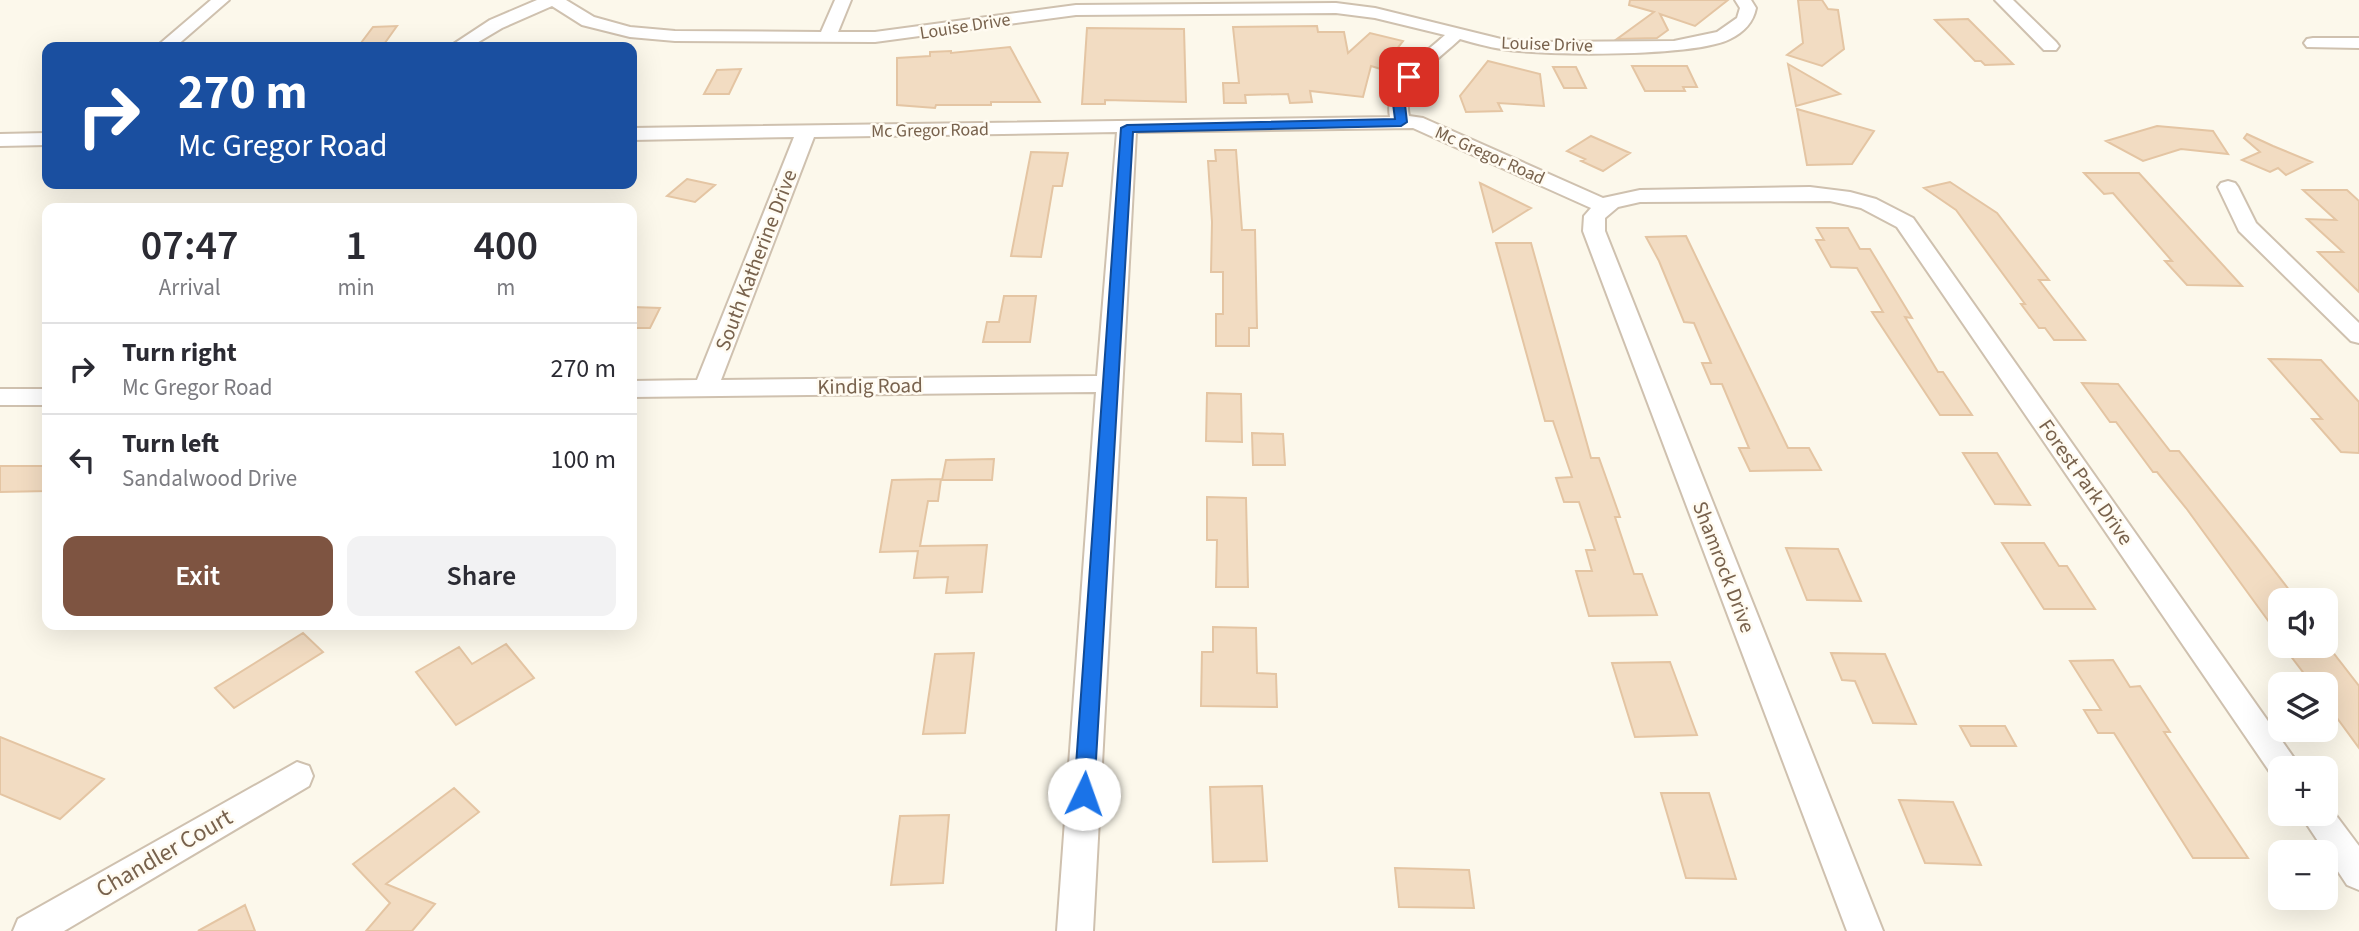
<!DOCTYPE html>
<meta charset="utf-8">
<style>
:root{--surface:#fff;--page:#f2f2f3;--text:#2b2b33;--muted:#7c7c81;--line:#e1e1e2;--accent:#7e5441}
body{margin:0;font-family:"Source Sans 3",sans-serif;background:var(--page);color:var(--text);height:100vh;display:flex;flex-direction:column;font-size:26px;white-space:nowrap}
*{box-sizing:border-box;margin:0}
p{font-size:23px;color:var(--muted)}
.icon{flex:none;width:38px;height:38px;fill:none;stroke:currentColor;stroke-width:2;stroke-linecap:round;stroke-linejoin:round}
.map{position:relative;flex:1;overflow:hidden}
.panel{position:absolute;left:42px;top:203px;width:595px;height:427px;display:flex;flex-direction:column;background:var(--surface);border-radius:14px;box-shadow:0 7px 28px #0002}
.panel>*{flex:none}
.banner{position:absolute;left:42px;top:42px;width:595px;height:147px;border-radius:14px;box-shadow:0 7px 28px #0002;background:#1a4fa0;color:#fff;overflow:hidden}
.tools{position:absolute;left:2268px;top:588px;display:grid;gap:14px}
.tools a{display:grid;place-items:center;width:70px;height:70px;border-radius:14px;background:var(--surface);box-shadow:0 7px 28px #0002;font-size:35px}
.pin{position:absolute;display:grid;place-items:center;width:60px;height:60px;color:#fff;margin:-30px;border-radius:14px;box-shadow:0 4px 10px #0006}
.me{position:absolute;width:77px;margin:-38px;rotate:3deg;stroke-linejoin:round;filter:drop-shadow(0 0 5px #0008)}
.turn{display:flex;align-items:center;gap:24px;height:147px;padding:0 21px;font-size:32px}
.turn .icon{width:91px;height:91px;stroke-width:2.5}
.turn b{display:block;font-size:49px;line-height:60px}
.eta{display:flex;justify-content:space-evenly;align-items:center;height:119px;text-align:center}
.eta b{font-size:42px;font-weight:600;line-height:49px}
.action{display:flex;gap:14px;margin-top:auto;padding:14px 21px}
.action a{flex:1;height:80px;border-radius:14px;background:var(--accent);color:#fff;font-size:28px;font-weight:600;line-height:80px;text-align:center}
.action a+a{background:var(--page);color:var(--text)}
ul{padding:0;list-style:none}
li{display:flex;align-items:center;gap:21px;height:91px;padding:0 21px;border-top:2px solid var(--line)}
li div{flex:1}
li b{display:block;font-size:26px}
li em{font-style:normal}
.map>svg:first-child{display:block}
.building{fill:#f2dcc2;stroke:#e4c5a3;stroke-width:2}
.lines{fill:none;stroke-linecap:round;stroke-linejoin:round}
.minor-casing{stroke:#cfc1af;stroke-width:4}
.minor{fill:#fff;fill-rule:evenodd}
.route{fill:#1a73e8;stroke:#114b97;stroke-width:2}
.labels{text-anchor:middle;stroke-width:5;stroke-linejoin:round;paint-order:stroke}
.far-street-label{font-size:18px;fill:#78624d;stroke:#fffbf1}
.street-label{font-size:21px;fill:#78624d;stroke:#fffbf1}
.near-street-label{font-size:24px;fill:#78624d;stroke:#fffbf1}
</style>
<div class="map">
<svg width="2359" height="931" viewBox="0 0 2359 931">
<rect width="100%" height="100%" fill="#fcf8eb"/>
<path class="building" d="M1630 0H1728L1695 26 1660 14 1668 30 1657 38 1617 39 1654 12 1629 5Z
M1798 0H1822L1828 9 1838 10 1844 49 1822 66 1787 55 1803 43Z
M1968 19 2013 64 1985 65 1981 61H1975L1935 20Z
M397 26 382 47H358L373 27Z
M1317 26 1318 32H1344L1348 53 1370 33 1403 41 1381 69 1371 66 1363 97 1310 91 1312 102 1290 103 1288 94 1245 95 1246 103H1224L1223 83H1239L1233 27Z
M1087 28 1184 29 1186 102 1105 100V104H1082Z
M1010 47 1040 102H991V105H936L935 108 897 105V58L930 56V52L951 51V53Z
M1488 61 1540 74 1544 106 1498 103 1502 111 1466 112 1460 96Z
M1788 64 1840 94 1796 106Z
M1632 66H1687L1697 87H1683L1685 91H1645Z
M1553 67H1576L1586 88H1564Z
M741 69 729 94H704L717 70Z
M1797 109 1874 131 1852 164 1807 165Z
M2157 126 2213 131 2228 154 2181 149 2143 161 2106 141Z
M2247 134 2273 146 2312 162 2286 175 2278 168 2270 172 2242 160 2260 152 2244 138Z
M1591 136 1630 153 1603 171 1581 161 1585 159 1567 151Z
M1215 150H1236L1242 230H1255L1257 328H1249V346H1216V314H1223V272H1211L1212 222 1208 161H1216Z
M1031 152 1068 153 1062 186H1053L1041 257 1011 256Z
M2084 173H2139L2242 286 2187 285 2165 261H2172L2113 193 2104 194Z
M687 179 715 185 695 202 667 196Z
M1950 182 1997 213 2049 280H2039L2085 340H2054L2045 328H2039L2021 304H2025L1956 210 1924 188Z
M1480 183 1531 208 1493 232Z
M2303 190H2347L2359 201V292L2318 252H2343L2307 219 2336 220Z
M1817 228H1848L1860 249H1870L1912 318 1905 317 1938 372H1943L1972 415H1940L1872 312H1883L1857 268 1831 267 1816 240H1824Z
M1686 236 1788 448H1809L1821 470 1750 471 1739 448H1749L1722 384H1711L1702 363H1711L1694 323 1684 322 1659 261 1646 237Z
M1496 243H1531L1591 458H1599L1620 517H1615L1634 574H1642L1657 615 1589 616 1576 571H1592L1586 550H1595L1579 502H1564L1556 478 1572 477 1553 421H1545Z
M1004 296H1036L1030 342H983L987 322H999Z
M632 307 660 308 650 328H632Z
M2269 359 2321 360 2359 402V453L2341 452 2312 419H2322Z
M2082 383 2118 384 2170 451H2179L2256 547 2297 600H2280V637L2186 508 2157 472H2153L2116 422H2110Z
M1207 393 1241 394 1242 442 1206 441Z
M1252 433 1283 434 1285 465H1253Z
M1963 453H1997L2030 505 1995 504Z
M994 459 992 480H942L946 460Z
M0 466H47V491L0 492Z
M941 479 938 501H928L920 546 987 545 982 592 946 593 948 577 914 578 918 551 880 552 892 480Z
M1207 497 1246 498 1248 587H1216L1217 540H1207Z
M2002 543H2044L2059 566H2067L2095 609H2044Z
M1786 548 1838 549 1861 601 1807 600Z
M1213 627 1256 628 1257 673 1276 674 1277 707 1201 706 1202 652H1213Z
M303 633 323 652 234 708 215 688Z
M506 644 534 678 456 725 416 672 459 647 472 664Z
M2283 646H2328L2359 686V748L2326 703V684H2312Z
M974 653 965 733 923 734 935 654Z
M1831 653 1885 654 1916 724 1873 723 1855 681 1842 680Z
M2113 660 2130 687 2140 686 2170 732H2164L2248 858H2193L2114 733H2098L2084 710H2101L2070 661Z
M1670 662 1697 735 1635 737 1612 663Z
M1960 726H2005L2016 746H1971Z
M0 737 104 779 60 819 0 794Z
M1262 786 1267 861 1213 862 1210 787Z
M454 788 479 812 386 884 435 904 412 931H366L390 903 353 864Z
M1661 793H1709L1736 879 1686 878Z
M1899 800 1953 802 1981 865 1925 863Z
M949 815 943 883 891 885 900 816Z
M1395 868 1469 870 1474 908 1399 907Z
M245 905 255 931H198Z"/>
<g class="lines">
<g class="minor-casing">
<path id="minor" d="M211 0H229L175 47H156Z
M537 0H566L594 17 630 27 675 31 821 32 835 0H851L838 32H875L1076 5 1336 3 1375 8 1501 39 1539 42 1674 41 1717 32 1737 18 1740 8 1735 0H1751L1756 8C1753 23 1744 32 1730 39 1695 57 1545 56 1502 49 1488 47 1474 43 1460 39 1438 60 1401 82 1409 116L1423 118 1603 198 1640 190 1810 187 1850 192 1876 199 1913 218 2301 768H2280V780L2274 778 1897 227 1861 208 1830 201 1640 202 1618 207 1605 218V231L1883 931H1847L1583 231 1584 216 1591 208 1413 128 1136 132 1093 931H1057L1096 392 632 397V381L697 380 794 137 632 140V128L1390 117C1383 80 1421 57 1445 35L1375 18 1336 13 1076 15 875 42 675 41 630 37 582 25 552 6 502 28 470 47H449L490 20ZM1117 132 1097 376 721 380 814 137Z
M1995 0H2013L2056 42 2059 46 2056 50H2044Z
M2313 38H2359V48L2307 47 2304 43 2307 39Z
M47 133V145L0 146V134Z
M2228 181 2235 183 2238 187 2256 223 2359 323V343L2351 341 2239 231 2218 187 2221 183Z
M0 389H47V405H0Z
M297 762 309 766 313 776 309 786 64 931H13L18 919Z
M2326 802 2359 846V890L2347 885 2300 814H2326Z"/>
</g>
<use href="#minor" class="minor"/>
</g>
<path class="route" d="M1409 74 1415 77 1404 96 1407 122 1401 126 1133 132 1094 794 1091 800 1084 803 1077 800 1074 794 1121 128 1127 125 1395 119 1392 96 1405 75Z"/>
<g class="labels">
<g class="far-street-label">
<text transform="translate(965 26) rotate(-9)" y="6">Louise Drive</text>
<text transform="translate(1547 44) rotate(2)" y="6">Louise Drive</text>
<text transform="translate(930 130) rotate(-1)" y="6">Mc Gregor Road</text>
<text transform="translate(1490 155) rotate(24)" y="6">Mc Gregor Road</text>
</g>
<g class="street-label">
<text transform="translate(756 260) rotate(-69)" y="7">South Katherine Drive</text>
<text transform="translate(870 386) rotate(-1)" y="7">Kindig Road</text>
<text transform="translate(2086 482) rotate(55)" y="7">Forest Park Drive</text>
<text transform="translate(1724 567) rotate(69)" y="7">Shamrock Drive</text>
</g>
<g class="near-street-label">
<text transform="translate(164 853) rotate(-30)" y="8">Chandler Court</text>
</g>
</g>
</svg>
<div class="tools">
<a><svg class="icon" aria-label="sound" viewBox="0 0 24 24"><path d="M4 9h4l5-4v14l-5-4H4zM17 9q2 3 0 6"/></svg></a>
<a><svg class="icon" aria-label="layers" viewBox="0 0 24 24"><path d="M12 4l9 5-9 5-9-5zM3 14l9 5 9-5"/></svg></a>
<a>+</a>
<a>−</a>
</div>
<div class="pin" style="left:1409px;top:77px;background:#d93025"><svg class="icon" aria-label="arrive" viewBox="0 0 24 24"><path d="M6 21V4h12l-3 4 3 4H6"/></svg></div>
<svg class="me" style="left:1084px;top:794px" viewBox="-20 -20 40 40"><circle r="19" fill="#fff"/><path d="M0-13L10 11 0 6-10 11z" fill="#1a73e8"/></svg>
<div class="banner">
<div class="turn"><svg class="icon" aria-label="right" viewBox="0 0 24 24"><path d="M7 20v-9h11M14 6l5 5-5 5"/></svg><div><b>270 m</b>Mc Gregor Road</div></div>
</div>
<section class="panel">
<div class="eta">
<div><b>07:47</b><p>Arrival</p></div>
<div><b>1</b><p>min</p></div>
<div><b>400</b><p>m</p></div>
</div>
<ul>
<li><svg class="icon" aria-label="right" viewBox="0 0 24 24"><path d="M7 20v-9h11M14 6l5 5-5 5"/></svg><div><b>Turn right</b><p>Mc Gregor Road</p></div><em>270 m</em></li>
<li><svg class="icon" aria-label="left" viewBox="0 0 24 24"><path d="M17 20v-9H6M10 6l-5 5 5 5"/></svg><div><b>Turn left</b><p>Sandalwood Drive</p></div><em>100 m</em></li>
</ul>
<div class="action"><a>Exit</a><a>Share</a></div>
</section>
</div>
